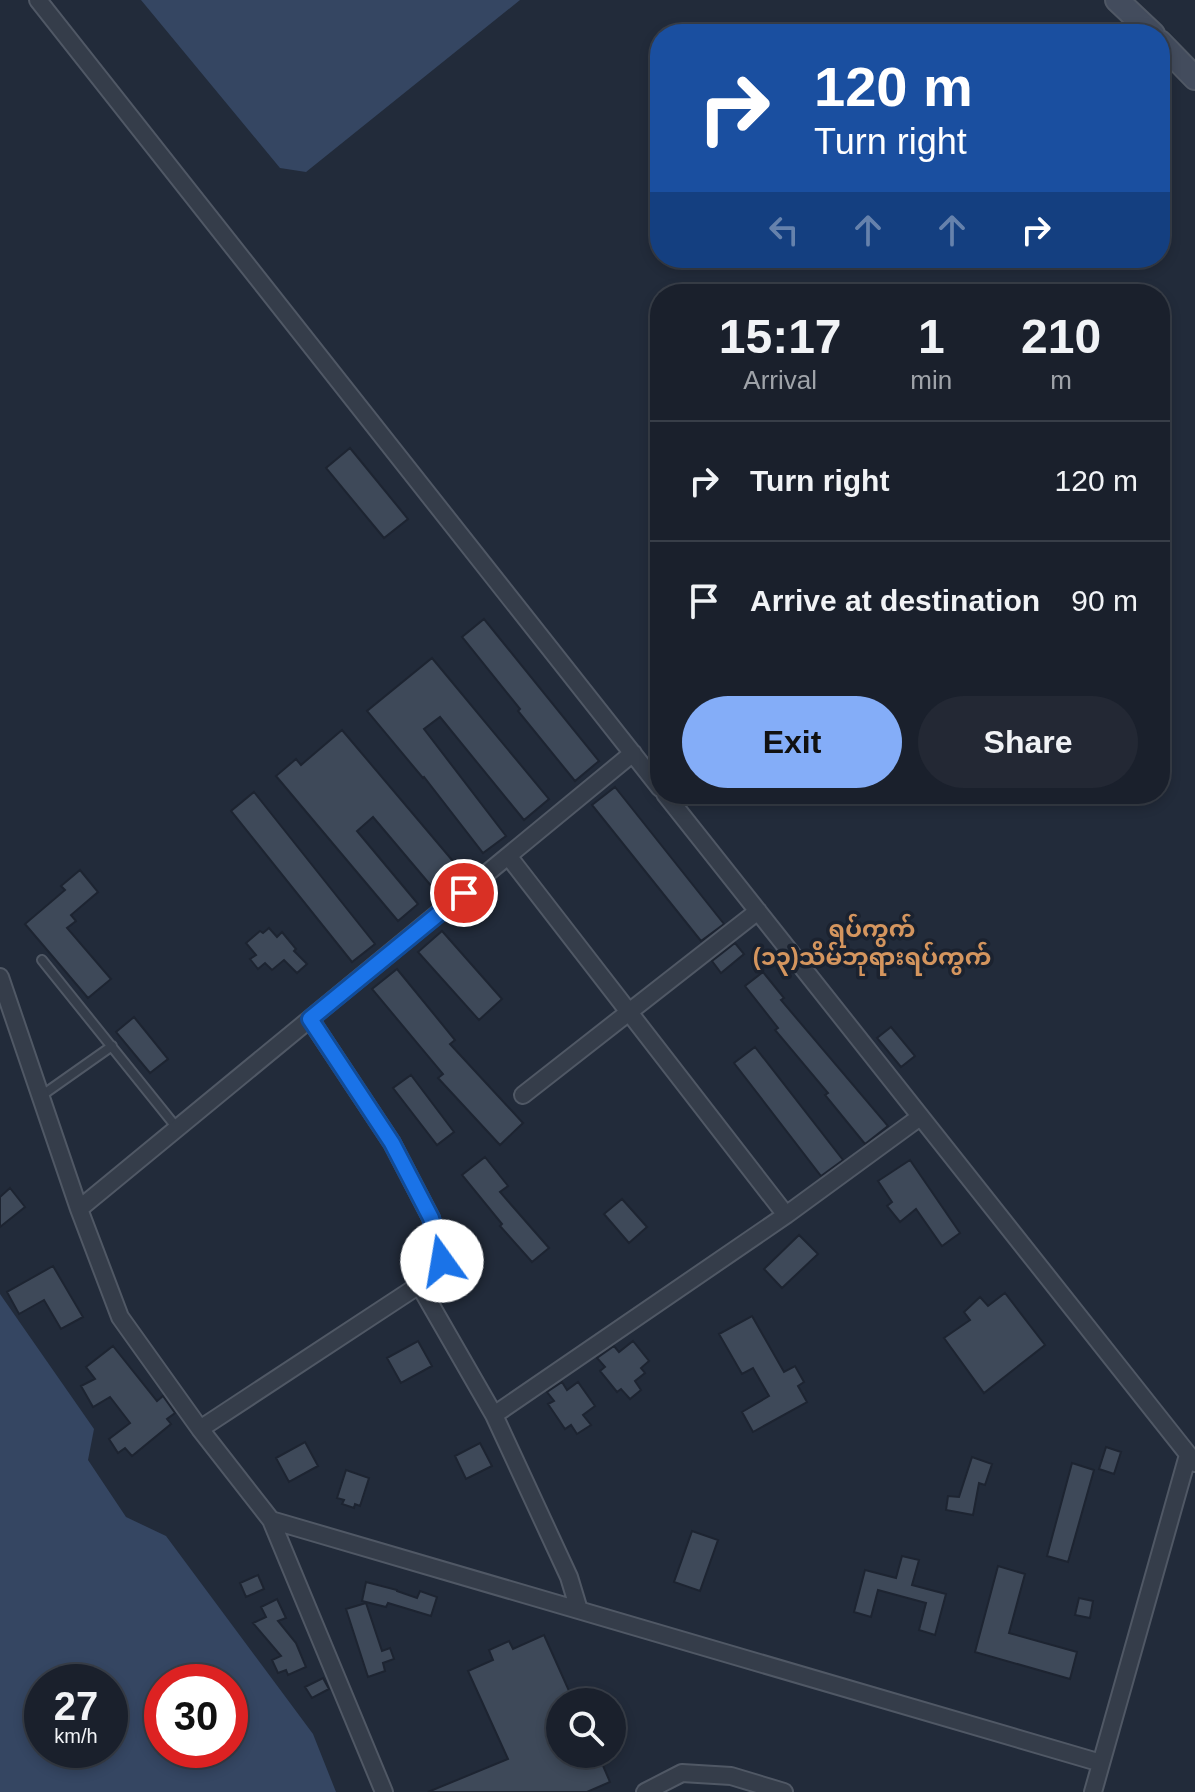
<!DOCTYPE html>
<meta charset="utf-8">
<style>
:root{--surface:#1a202c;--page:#232834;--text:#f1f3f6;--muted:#9fa3a9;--line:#383e48;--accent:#84adf8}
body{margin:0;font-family:Helvetica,"Noto Sans Myanmar",sans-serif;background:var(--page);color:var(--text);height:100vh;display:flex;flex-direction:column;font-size:30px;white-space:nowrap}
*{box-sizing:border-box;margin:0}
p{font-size:26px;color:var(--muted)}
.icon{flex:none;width:44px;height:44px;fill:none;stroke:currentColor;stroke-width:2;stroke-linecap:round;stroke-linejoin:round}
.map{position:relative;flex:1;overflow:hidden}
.drawer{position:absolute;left:650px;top:284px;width:520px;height:520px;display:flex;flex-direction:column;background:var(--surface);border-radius:32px;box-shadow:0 4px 12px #0003,0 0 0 2px var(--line)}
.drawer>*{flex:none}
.hud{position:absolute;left:650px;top:24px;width:520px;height:244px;border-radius:32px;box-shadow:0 4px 12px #0003,0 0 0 2px var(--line);background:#1a4fa0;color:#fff;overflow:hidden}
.controls{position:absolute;left:546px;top:1688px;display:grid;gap:16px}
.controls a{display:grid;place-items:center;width:80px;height:80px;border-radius:50%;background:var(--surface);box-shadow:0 4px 12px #0003,0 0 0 2px var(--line);font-size:40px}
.speed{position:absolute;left:24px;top:1664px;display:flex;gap:16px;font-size:40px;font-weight:700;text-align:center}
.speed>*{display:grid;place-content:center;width:104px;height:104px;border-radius:50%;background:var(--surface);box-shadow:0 4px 12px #0003,0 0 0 2px var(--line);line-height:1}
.speed small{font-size:20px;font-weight:400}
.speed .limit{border:12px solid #d22;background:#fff;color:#111}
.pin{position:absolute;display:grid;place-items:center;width:68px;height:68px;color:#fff;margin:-34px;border:4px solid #fff;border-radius:50%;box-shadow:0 2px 8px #0007}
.me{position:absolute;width:88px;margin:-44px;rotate:347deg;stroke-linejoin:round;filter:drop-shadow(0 0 6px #0008)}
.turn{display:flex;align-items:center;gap:28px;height:168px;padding:0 32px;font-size:36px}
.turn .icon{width:104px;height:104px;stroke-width:2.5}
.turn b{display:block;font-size:56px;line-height:68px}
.lanes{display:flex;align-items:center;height:76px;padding:0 32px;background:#0003;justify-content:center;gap:40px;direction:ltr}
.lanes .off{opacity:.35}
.eta{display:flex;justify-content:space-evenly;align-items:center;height:136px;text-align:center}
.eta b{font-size:48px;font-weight:800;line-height:56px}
.action{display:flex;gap:16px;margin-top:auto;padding:16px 32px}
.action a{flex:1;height:92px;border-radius:48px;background:var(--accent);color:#111;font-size:32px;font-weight:800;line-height:92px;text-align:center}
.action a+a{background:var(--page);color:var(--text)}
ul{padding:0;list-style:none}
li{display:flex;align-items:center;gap:24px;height:120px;padding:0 32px;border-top:2px solid var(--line)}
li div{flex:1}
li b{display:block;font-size:30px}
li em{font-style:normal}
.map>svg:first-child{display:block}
.water{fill:#354662;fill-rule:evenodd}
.building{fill:#3e4959;stroke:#1d2431;stroke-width:2}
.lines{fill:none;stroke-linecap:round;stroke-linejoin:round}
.lane-casing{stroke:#505865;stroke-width:12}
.street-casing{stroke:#505865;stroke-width:20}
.secondary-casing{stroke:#505865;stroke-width:26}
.lane{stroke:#353d4a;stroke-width:8}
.street{stroke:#353d4a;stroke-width:16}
.secondary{stroke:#434c5d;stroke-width:22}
.route-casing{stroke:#114b97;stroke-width:20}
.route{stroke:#1a73e8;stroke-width:14}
.labels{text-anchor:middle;stroke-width:7;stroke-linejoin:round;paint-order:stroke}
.quarter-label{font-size:24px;font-weight:bold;fill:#d4955e;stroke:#1b222f}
</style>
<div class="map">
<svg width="1195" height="1792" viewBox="0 0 1195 1792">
<rect width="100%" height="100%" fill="#222b3a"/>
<path class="water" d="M141 0H520L306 172 280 168Z
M0 1294 94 1429 88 1460 126 1517 166 1536 313 1734 336 1792H0ZM42 1682H110V1750H42ZM162 1682H230V1750H162Z"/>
<path class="building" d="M350 448 408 519 384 538 326 468Z
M484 619 599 761 575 781 518 711 520 709 462 637Z
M432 658 549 799 524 820 440 717 424 729 506 836 483 853 424 777 423 778 367 711Z
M342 730 463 873 438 894 373 817 357 831 418 904 398 921 276 776 296 759 301 765Z
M615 787 724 924 701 941 592 805Z
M254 792 375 944 352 962 231 811Z
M80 870 98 892 71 915 76 921 67 928 111 979 88 998 25 924 65 890 61 886Z
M269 928 277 937 282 932 296 949 294 951 307 964 297 973 284 960 272 970 265 963 258 969 250 959 256 955 246 943 260 931 263 933Z
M442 931 502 999 479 1020 418 952Z
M735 943 744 954 721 973 712 961Z
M397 969 455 1040 450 1044 523 1123 500 1145 438 1078 443 1074 372 989Z
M763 972 784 998 781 1000 888 1126 865 1144 825 1095 828 1093 775 1030 778 1028 745 986Z
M134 1017 168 1059 150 1073 116 1032Z
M891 1027 915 1056 901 1067 877 1038Z
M755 1047 843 1160 821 1176 734 1063Z
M411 1075 454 1132 437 1145 393 1088Z
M485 1157 508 1186 500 1192 549 1248 532 1262 500 1226 502 1224 462 1175Z
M910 1160 960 1233 942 1246 916 1209 900 1222 887 1206 892 1202 878 1181Z
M10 1188 25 1207 0 1227V1197Z
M622 1199 647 1227 629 1243 604 1214Z
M799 1235 818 1254 782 1288 764 1269Z
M53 1266 83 1317 61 1329 44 1300 19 1314 7 1292Z
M1005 1293 1045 1345 984 1393 944 1338 970 1320 964 1312 980 1297 988 1306Z
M752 1316 784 1372 795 1366 804 1382 798 1386 807 1402 753 1432 742 1412 769 1396 753 1368 742 1374 719 1334Z
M418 1341 432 1366 401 1383 387 1358Z
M633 1341 649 1361 641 1368 645 1373 635 1381 641 1390 630 1399 621 1389 617 1392 600 1371 605 1367 597 1358 614 1346 619 1352Z
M113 1346 157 1401 163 1396 175 1413 167 1419 171 1424 132 1456 125 1448 118 1453 109 1439 130 1423 110 1397 93 1407 81 1386 95 1379 86 1367Z
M562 1382 567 1390 578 1382 595 1406 583 1415 591 1425 577 1434 571 1425 565 1429 548 1404 554 1401 547 1392Z
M305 1442 318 1466 289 1482 276 1458Z
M480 1443 492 1466 466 1479 455 1456Z
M1106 1447 1121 1452 1114 1474 1099 1469Z
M972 1457 992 1464 985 1485 979 1483 973 1515 946 1510 948 1496 959 1497Z
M1072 1463 1094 1470 1068 1562 1047 1556Z
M346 1470 369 1478 360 1506 355 1504 354 1508 342 1504 344 1500 337 1498Z
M692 1531 718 1540 700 1591 674 1582Z
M902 1556 919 1560 912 1585 946 1594 935 1635 919 1630 926 1603 878 1590 871 1617 854 1612 865 1570 896 1578Z
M998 1566 1025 1574 1009 1633 1077 1652 1070 1679 975 1652Z
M258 1575 264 1589 246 1597 240 1583Z
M366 1582 397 1590V1591L417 1598 420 1591 437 1597 431 1616 388 1603 386 1607 362 1601Z
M1079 1598 1093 1601 1090 1618 1075 1615Z
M277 1599 286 1618 278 1621 296 1643 306 1667 288 1675 286 1670 278 1673 272 1660 281 1656 253 1623 266 1617 261 1607Z
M366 1603 382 1651 390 1648 394 1659 383 1663 385 1671 368 1677 346 1609Z
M544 1635 574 1702H560V1754H598L610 1782 587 1792H428L508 1759 468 1671 493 1660 489 1650 509 1641 513 1649Z
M323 1678 329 1689 312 1698 305 1687Z"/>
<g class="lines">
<g class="lane-casing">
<path id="lane" d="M42 960 177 1128
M41 1096 112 1046"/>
</g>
<g class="street-casing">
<path id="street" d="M38 0 660 788
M665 794 1195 1463
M509 857 786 1215
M0 977 79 1209 120 1317 200 1429 271 1520 384 1792
M310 1019 392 1143 431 1218 442 1261 421 1288
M523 1095 758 911
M79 1209 633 753
M494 1415 786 1215 920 1117
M200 1429 413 1289 421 1288 494 1415 569 1577 579 1610
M271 1520 1101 1763
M645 1792 682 1773 731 1776 784 1792
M1093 1792 1188 1455"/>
</g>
<g class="secondary-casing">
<path id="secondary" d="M1117 0 1153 34
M1160 42 1195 78"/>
</g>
<use href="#lane" class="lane"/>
<use href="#street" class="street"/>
<use href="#secondary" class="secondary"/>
</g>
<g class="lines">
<g class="route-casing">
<path id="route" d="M442 1261 431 1218 392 1143 310 1019 464 893"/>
</g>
<use href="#route" class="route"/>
</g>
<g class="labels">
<g class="quarter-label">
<text x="872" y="937">ရပ်ကွက်<tspan x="872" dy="28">(၁၃)သိမ်ဘုရားရပ်ကွက်</tspan></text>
</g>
</g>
</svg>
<div class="controls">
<a><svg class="icon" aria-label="search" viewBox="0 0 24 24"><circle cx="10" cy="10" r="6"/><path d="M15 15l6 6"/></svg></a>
</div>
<div class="speed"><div>27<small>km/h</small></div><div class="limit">30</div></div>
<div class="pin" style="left:464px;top:893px;background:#d93025"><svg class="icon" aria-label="arrive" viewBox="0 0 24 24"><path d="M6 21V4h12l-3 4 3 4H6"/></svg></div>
<svg class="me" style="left:442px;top:1261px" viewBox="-20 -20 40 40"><circle r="19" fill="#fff"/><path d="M0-13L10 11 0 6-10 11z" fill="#1a73e8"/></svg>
<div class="hud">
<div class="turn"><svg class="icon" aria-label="right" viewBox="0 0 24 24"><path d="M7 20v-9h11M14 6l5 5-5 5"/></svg><div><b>120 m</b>Turn right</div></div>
<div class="lanes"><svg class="icon off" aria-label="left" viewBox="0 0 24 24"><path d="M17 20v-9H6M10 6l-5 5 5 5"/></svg><svg class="icon off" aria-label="ahead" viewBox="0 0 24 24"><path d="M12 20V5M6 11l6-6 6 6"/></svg><svg class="icon off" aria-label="ahead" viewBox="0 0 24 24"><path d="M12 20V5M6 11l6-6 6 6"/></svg><svg class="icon" aria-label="right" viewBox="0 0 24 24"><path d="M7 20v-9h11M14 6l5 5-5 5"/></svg></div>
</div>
<section class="drawer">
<div class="eta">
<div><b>15:17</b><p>Arrival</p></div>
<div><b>1</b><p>min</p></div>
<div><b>210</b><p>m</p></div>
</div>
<ul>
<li><svg class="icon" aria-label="right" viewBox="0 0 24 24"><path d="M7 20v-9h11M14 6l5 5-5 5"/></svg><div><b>Turn right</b></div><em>120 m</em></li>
<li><svg class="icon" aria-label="arrive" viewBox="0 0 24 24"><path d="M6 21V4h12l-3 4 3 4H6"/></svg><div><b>Arrive at destination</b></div><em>90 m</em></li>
</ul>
<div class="action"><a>Exit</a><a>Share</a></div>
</section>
</div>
